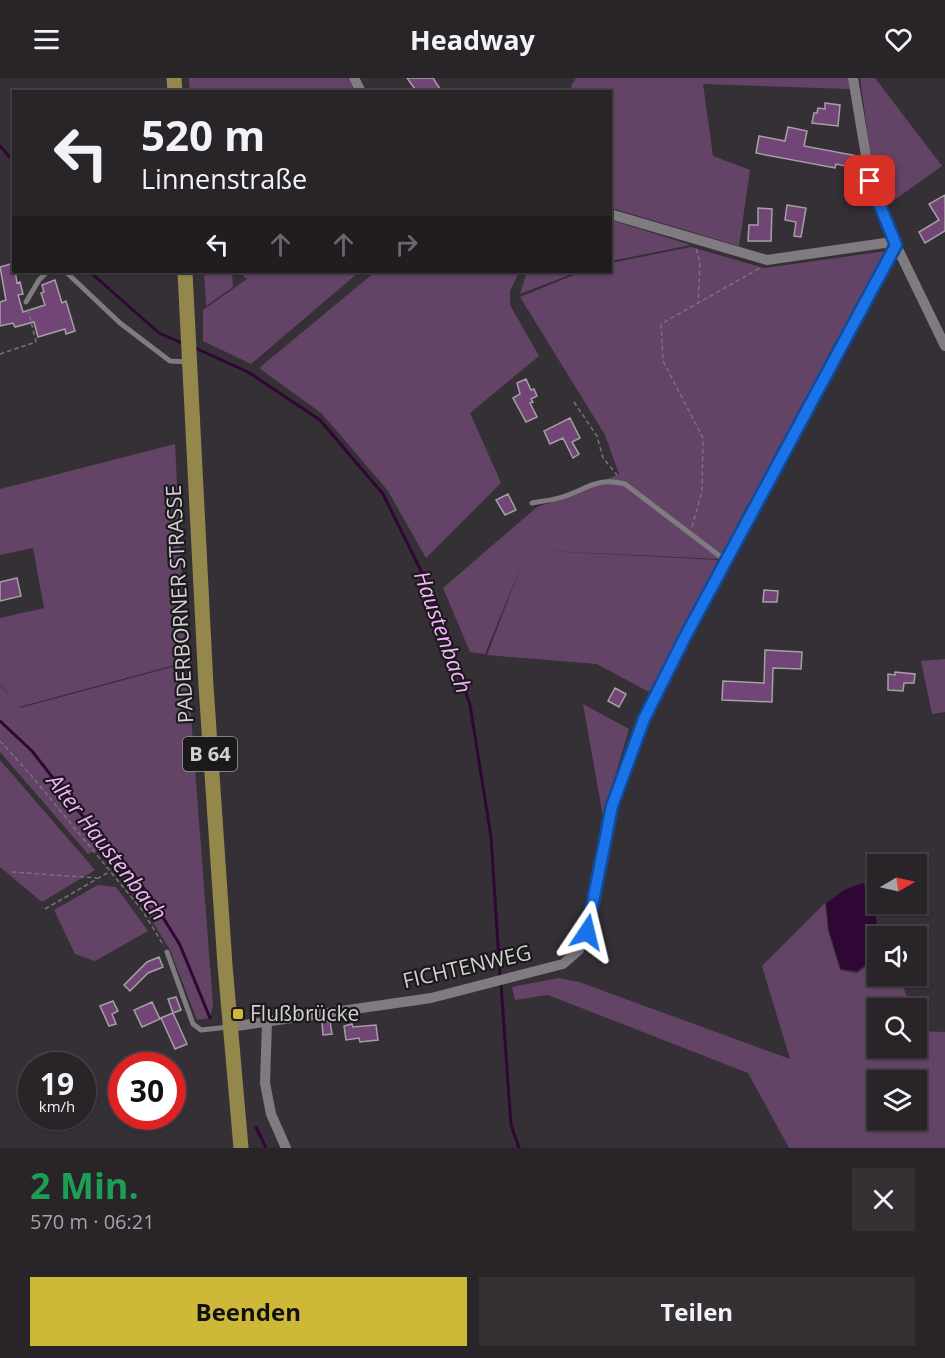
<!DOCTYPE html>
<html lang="de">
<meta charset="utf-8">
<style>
:root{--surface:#282428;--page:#343034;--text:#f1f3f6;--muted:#a5a4a8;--line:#444145;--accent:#ceb837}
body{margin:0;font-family:"Open Sans",sans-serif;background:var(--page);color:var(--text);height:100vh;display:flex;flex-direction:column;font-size:22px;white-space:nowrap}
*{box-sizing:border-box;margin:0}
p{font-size:20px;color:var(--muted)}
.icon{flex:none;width:33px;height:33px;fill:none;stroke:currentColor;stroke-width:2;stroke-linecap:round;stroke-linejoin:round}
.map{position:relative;height:1070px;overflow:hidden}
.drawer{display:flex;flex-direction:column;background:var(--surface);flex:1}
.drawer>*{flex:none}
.guide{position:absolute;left:12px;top:12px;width:600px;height:183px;border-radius:0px;box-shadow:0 2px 4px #0004,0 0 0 2px var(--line);background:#282428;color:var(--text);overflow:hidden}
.needle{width:39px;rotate:81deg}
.tools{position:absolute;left:867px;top:776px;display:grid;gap:12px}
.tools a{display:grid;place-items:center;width:60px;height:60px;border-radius:0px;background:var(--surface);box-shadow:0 2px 4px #0004,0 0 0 2px var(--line);font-size:30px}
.speed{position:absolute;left:18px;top:974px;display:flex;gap:12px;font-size:30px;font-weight:700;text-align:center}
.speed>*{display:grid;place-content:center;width:78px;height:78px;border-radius:50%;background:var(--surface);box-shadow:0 2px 4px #0004,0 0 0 2px var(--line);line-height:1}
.speed small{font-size:15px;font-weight:400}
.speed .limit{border:9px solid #d22;background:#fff;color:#111}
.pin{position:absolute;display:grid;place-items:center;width:51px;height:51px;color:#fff;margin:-26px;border-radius:12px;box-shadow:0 3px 9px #0006}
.me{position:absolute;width:66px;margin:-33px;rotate:10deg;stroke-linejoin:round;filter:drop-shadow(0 0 4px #0008)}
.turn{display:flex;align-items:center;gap:21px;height:126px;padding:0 30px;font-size:27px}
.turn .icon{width:78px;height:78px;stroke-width:2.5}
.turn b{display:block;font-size:42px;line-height:51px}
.lanes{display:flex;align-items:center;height:57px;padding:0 30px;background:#0003;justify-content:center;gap:30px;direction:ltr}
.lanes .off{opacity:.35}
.round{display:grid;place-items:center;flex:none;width:63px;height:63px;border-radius:0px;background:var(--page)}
.head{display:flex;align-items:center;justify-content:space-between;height:102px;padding:0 30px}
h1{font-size:36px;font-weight:700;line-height:45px;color:#1e9e55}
.cta{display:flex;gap:12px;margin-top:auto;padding:12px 30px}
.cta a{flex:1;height:69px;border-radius:0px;background:var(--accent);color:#111;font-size:24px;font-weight:700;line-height:69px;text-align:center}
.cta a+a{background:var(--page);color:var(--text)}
header{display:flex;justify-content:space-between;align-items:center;height:78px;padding:0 30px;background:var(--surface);font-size:27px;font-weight:700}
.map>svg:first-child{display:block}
.green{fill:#634466;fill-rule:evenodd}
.water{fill:#300635}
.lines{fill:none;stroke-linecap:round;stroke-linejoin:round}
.stream{stroke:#300635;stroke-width:3}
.building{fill:#724577;stroke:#a5a0a5;stroke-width:1.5}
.path{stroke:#777377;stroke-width:1.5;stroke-dasharray:4.5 3;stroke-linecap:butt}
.service{stroke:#807b80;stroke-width:5}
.minor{stroke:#807b80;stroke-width:10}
.primary{stroke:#93874c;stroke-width:15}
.route-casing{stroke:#114b97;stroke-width:15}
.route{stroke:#1a73e8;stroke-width:10}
.poi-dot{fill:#ceb837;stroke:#1b191b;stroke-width:2}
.labels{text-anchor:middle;stroke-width:4.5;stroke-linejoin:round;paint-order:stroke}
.shield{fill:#1b191b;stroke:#9c9a9c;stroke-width:1.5}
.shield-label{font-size:20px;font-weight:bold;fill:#d4d1d4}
.street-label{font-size:21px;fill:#d4d1d4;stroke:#1b191b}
.poi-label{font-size:21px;fill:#d4d1d4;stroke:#1b191b;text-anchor:start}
.water-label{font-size:22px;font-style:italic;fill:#f7b3fe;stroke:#1b191b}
</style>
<header><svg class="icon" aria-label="menu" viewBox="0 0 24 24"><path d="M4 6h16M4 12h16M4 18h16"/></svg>Headway<svg class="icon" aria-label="heart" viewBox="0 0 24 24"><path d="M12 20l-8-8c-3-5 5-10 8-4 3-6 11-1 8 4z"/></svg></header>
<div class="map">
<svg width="945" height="1070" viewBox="0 0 945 1070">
<rect width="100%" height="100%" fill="#353035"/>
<path class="green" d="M189 0H348L354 13H190Z
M576 0H848L850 11 703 6 713 78 750 92 739 168 611 130 610 14 572 13 571 8Z
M860 0H875L942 88 886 128 874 101Z
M611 142 691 167 611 183Z
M691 169 764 190 887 173 720 481 528 472 719 482 649 614 597 586 487 577 521 488 485 576 470 574 443 510 537 429 567 419 619 396 605 357 520 219 581 194H610L611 185Z
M204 194H232L233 209 206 228Z
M239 194H359L251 286 203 263V232L247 201Z
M375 194H519L510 213V227L539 278 470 335 501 405 426 480 388 413 343 360 321 335 259 290Z
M527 194H577L520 216Z
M175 366 186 584 19 629 0 606V540L44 530 33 470 0 477V411Z
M945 581V634L932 636 921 583Z
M187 585 213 927 210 940 197 942 170 872 144 830 99 771 88 776 0 674V607L20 630Z
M583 626 629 651 603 739Z
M0 682 95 792 42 824 0 789Z
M98 807 116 809 148 853 95 883 75 876 54 832Z
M825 825 828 853 840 892 857 895 875 882 877 871 878 897H898L912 930H878V969H916L917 941 922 953 945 954V1070H789L748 995 548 917 515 922 512 909 559 900 579 904 790 981 762 888ZM878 1002H916V1041H878Z"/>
<path class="water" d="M863 805C878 833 880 850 874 880L857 893 841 891 829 852 826 825 844 812Z"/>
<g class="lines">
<path class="stream" d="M0 68 14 84
M90 194 159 255 184 266
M193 269 248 294 320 342 383 416 432 515 470 627 491 759 500 899
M0 643 32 673 81 736 124 784 151 820 180 867 210 940
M501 906 511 1047 519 1070
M256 1049 266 1070"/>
</g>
<path class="building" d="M407 0H433L442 14H417Z
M825 25 840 27 838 48 812 45 814 35H817L818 30 825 31Z
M788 49 807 53 804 68 858 78 857 90 836 86 835 90 756 75 759 58 785 63Z
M945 117V153L925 165 919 154 939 142 929 126Z
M787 127 806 130 801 159 794 158 796 144 785 142Z
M758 130 772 131 771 163H748L749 147H758Z
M14 185 17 205 20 204 23 216 18 217 23 234 45 227 41 215 44 214 42 207 55 202 62 225 66 223 75 253 66 256 65 251 38 259 34 244 15 249 13 245 0 248V224L6 222 0 189Z
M526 301 531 312 534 311 537 318 531 321 533 324 530 325 537 339 526 344 513 320 520 316 517 305Z
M570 340 580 360 572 364 579 376 573 380 563 360 550 366 544 353Z
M508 416 516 432 505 437 496 422Z
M17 500 21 518 0 523V504Z
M764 512 778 513 777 524H763Z
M765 572 802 574 801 591 773 590 772 624 722 622 723 603 764 605Z
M895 594 915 596 914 605H904L903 613 888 612V596L895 597Z
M615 610 626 616 619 629 608 623Z
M159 879 163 889 148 895 130 913 124 907 147 884Z
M176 919 181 932 173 935 168 921Z
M113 923 118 933 112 936 116 946 109 948 100 928Z
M152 924 160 941 142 949 134 932Z
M173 935 187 966 175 971 161 940Z
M330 943 332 956 323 957 322 944Z
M352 946 353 949 376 947 378 962 360 964 359 960 346 962 344 948Z"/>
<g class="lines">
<path class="path" d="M696 171 700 184 698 226
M0 276 36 264 28 231
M574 324 597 358 603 380 617 397
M692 449 702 413 703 360 663 283 661 246 760 190
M0 663 31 697 142 832 164 868
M12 794 97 800
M45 831 109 794"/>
<path class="service" d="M66 194 120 245 170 283 187 284
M26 224 39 202 47 194
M532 425C543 423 555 422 565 418 589 410 597 399 625 406L725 482
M167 874 193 946 201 952 229 949"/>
<path class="minor" d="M354 0 361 14
M853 0 871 108 896 167 945 268
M610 136 767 182 885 165 896 167
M267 944 265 1005 271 1036 286 1070
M230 949 431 920 563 886 579 872 587 854 612 728 644 641 686 557 896 167"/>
<path class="primary" d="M174 0 175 14
M185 194 206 608 225 887 241 1070"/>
</g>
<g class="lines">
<g class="route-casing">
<path id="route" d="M587 854 612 728 644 641 686 557 896 167 870 103"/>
</g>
<use href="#route" class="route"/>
</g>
<rect class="poi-dot" x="232" y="930" width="12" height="12" rx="3"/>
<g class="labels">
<rect class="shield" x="183" y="659" width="54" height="34" rx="4.5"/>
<g class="shield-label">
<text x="210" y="683">B 64</text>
</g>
<g class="street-label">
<text transform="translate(180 526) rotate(-93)" y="7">PADERBORNER STRASSE</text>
<text transform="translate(467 889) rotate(-13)" y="7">FICHTENWEG</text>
</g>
<g class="poi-label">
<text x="250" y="943">Flußbrücke</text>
</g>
<g class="water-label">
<text transform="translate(443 554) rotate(70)" y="8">Haustenbach</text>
<text transform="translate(107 769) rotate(52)" y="8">Alter Haustenbach</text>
</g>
</g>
</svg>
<div class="tools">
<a><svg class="needle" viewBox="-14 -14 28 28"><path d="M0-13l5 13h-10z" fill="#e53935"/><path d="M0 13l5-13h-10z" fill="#a5a4a8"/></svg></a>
<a><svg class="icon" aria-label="sound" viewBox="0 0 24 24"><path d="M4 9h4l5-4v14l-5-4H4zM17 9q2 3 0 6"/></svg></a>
<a><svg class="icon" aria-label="search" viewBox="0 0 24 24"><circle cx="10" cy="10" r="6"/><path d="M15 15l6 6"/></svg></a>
<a><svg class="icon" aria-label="layers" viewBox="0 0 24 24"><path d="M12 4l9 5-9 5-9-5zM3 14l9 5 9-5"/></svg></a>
</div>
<div class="speed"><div>19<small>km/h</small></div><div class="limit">30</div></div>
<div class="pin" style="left:870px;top:103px;background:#d93025"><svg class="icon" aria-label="arrive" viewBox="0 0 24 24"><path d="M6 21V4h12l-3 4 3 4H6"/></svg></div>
<svg class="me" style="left:587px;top:854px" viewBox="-20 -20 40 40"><path d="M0-17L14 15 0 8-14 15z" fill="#1a73e8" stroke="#fff" stroke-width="4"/></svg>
<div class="guide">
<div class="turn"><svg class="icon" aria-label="left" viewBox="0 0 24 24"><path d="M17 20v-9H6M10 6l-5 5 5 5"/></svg><div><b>520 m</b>Linnenstraße</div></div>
<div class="lanes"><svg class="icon" aria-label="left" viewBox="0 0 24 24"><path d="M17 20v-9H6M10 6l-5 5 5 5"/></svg><svg class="icon off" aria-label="ahead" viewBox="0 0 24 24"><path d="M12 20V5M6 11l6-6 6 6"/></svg><svg class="icon off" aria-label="ahead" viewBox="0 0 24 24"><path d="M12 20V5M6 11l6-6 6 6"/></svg><svg class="icon off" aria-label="right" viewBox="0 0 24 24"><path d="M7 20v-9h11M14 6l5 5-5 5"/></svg></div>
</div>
</div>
<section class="drawer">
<div class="head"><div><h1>2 Min.</h1><p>570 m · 06:21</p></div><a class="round"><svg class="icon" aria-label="close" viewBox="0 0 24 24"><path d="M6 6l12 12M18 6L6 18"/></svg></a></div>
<div class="cta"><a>Beenden</a><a>Teilen</a></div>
</section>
